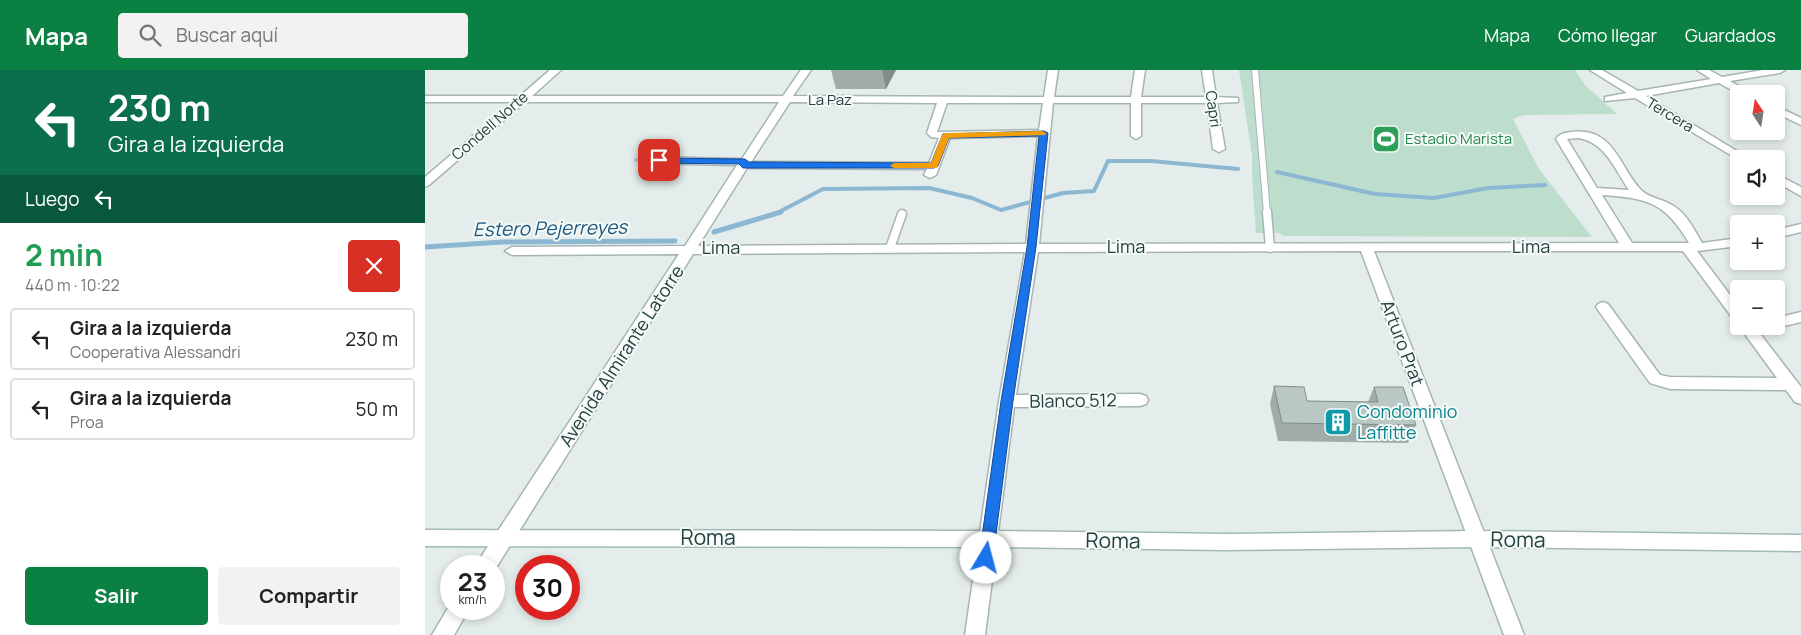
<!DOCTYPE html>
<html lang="es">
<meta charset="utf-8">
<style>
:root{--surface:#fff;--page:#f2f2f2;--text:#222;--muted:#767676;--line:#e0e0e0;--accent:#0b8043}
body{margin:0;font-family:Manrope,sans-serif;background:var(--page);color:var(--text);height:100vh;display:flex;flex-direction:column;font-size:19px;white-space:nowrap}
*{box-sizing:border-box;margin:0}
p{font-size:16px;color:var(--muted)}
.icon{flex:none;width:28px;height:28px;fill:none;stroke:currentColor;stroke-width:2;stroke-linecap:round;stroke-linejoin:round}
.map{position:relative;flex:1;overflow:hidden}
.side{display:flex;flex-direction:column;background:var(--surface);width:425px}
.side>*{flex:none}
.hud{background:#0b6e4f;color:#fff;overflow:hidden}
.needle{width:32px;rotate:348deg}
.controls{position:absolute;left:1305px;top:15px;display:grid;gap:10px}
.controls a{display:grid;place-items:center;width:55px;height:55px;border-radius:5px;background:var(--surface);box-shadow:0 2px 8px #0003;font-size:25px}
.speed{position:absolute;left:15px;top:485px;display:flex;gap:10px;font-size:25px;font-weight:700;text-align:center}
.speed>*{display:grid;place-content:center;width:65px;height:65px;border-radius:50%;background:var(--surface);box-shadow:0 2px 8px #0003;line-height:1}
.speed small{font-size:12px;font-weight:400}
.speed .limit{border:8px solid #d22;background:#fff;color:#111}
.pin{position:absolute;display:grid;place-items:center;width:42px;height:42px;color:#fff;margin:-21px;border-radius:10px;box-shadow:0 2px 8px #0006}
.me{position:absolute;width:55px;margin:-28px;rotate:8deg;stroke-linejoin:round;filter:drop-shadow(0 0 4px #0008)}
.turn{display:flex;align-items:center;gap:18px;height:105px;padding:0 25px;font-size:22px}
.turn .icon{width:65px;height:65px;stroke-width:2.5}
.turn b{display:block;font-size:35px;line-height:42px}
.then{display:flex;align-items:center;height:48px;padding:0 25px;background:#0003;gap:10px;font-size:19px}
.round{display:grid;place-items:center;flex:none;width:52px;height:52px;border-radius:5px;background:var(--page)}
.head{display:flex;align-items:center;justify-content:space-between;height:85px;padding:0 25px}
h1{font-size:30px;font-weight:700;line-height:38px;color:#1e9e55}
.button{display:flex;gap:10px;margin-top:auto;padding:10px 25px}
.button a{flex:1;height:58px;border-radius:5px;background:var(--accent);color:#fff;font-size:20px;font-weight:700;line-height:58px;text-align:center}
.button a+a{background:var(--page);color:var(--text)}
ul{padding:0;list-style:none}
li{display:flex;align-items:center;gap:15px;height:62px;margin:0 10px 8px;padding:0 15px;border:2px solid var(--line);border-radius:5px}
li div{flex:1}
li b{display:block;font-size:19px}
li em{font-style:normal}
header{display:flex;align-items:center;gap:30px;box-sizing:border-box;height:70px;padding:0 25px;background:var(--accent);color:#fff}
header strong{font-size:24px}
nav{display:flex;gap:28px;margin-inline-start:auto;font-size:18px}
.search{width:350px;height:45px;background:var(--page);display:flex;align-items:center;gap:12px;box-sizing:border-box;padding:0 18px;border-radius:5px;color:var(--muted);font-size:19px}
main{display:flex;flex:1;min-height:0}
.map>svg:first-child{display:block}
.green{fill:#bddecd}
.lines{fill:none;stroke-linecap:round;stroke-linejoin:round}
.stream-far1{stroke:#8cb7d2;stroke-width:4}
.stream{stroke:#8cb7d2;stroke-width:5}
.lane-far1-casing{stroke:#a6b5b4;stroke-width:8}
.lane-casing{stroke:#a6b5b4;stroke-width:11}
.street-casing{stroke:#a6b5b4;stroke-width:3}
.secondary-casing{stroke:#a2b9b6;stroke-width:3}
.lane-far1{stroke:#fff;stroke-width:6}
.lane{stroke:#fff;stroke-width:8}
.street{fill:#fff;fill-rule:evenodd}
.secondary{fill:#fff;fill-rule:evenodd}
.wall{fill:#9faca9}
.shaded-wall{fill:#828c8a}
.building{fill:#b9c8c5;stroke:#828c8a}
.route{fill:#1a73e8;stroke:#114b97}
.slow{fill:#f59e0b}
.labels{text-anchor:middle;stroke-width:4;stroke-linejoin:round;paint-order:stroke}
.far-street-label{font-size:15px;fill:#233f3e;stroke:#f4faf8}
.far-leisure-label{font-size:15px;fill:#27864d;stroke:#f4faf8;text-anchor:start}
.street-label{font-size:18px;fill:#233f3e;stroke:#f4faf8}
.culture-label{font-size:18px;fill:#0d838f;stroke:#f4faf8;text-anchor:start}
.water-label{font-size:19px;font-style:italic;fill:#1c567c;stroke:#f4faf8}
.near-street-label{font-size:21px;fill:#233f3e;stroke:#f4faf8}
</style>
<header>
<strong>Mapa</strong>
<div class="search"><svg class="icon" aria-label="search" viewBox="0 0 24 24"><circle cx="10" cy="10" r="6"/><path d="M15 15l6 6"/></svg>Buscar aquí</div>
<nav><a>Mapa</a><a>Cómo llegar</a><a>Guardados</a></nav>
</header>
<main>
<section class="side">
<div class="hud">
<div class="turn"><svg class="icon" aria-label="left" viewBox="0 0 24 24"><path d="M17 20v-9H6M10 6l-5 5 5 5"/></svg><div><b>230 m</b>Gira a la izquierda</div></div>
<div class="then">Luego<svg class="icon" aria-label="left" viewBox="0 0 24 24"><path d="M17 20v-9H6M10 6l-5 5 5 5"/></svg></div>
</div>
<div class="head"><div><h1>2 min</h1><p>440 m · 10:22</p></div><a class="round" style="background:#d93025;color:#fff"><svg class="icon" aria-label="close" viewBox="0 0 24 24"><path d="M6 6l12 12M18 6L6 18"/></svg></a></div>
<ul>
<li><svg class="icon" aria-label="left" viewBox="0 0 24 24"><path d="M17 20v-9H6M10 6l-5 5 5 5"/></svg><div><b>Gira a la izquierda</b><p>Cooperativa Alessandri</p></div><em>230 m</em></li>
<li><svg class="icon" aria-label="left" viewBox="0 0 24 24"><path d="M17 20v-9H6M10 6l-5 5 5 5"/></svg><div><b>Gira a la izquierda</b><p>Proa</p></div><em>50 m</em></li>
</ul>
<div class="button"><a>Salir</a><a>Compartir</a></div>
</section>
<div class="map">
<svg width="1376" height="565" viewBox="0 0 1376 565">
<rect width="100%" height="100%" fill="#e4edeb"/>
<path class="green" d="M814 0H1150L1160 15 1192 44 1099 45 1088 49 1114 99 1167 167 858 166 855 163H831L827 107V85Z"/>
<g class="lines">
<path class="stream-far1" d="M852 102 950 124 1009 128 1063 118 1120 115
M352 143 398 119 504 118 547 128 576 140 638 123 669 121 683 91H726L813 99"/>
<path class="stream" d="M289 162 356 142
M0 177 78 172 250 171"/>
<g class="lane-far1-casing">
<path id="lane-far1" d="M830 0 842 143"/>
</g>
<g class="lane-casing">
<path id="lane" d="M842 142 845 178
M465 178 477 144"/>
</g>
<g class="street-casing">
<path id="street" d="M125 0H136L107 26H358L376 0H386L368 26 619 27 623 0H633L629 27H706L710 0H720L716 27H781L777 0H787L791 27 813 28V32L792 33 800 79 794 82 788 79 782 33H716V66L711 69 706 66V33H628L614 174 1194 173 1131 69C1135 63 1140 63 1147 62 1190 57 1194 98 1217 121 1225 128 1236 129 1245 134 1260 141 1269 159 1277 173L1314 168V176L1272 181 1314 237V252L1309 250 1258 181H949L1099 565H1079L936 181 613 182 591 325 715 324 721 326 723 330 721 334 715 336 589 337 560 565H540L574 331 600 182 268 184 69 501V496H52L54 490 254 184 87 185 80 181 87 177 260 176 312 95 217 93 211 90 217 87 317 89 354 32H100L4 115 0 117V107L88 32H0V26H95ZM365 32 512 33 502 63 506 67 514 68 504 93 326 92ZM522 33H618L614 60 512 62ZM613 66 601 174 273 176 322 98 502 99 499 105 505 108 511 105 525 68ZM1154 68C1181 73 1190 100 1204 120L1172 118 1142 69ZM1177 125C1222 128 1240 132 1264 173H1207Z
M1165 0H1177L1213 21 1286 9 1272 0H1284L1297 7 1338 0H1360L1355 3 1305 11 1327 24H1314L1294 13 1221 26 1325 89 1314 90 1210 28 1180 31V27L1202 23Z
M1351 36 1376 48V55L1351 43Z
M1351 104 1376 117V126L1351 112Z
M1376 154V162L1351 168V160Z
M1178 232 1183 234 1235 305 1245 307 1352 308 1314 256H1329L1376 317V334L1370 332 1361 320 1245 319 1225 313 1171 237 1173 234Z
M1376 242V252L1351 258 1346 256H1351V248Z
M26 533V539H44L29 565H7Z"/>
</g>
<g class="secondary-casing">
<path id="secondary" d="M0 460 564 461 801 464 1052 461 1376 465V481L1052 477 801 480 564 477 0 476Z"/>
</g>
<use href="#lane-far1" class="lane-far1"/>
<use href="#lane" class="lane"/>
<use href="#street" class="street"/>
<use href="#secondary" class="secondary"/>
</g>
<path class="wall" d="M406 0H471L461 19H411Z
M849 316 882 331 943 332 949 317 991 355 983 373 853 371 845 334Z"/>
<path class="shaded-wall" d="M457 0H471L461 19Z"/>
<path class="building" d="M849 316 879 317 882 331 953 332 949 317H978L991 355 857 353Z"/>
<path class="route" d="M619 61 623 63 611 177 588 331 568 488 566 493 561 495 556 493 554 488 576 331 602 177 614 66 524 68 513 96 509 98H318L314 94 234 93 230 90 234 88 320 89 324 92 506 93 518 64Z"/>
<path class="slow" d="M617 61 621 63 620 65 524 68 512 98H469L465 96 469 93H506L517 65 521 63Z"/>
<defs>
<g id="stadium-square" transform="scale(1.4375)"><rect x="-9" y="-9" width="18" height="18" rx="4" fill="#2e9e5b" stroke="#f4faf8"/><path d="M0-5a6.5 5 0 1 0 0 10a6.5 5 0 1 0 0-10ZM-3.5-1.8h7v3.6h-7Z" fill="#fff"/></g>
<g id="building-square" transform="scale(1.4375)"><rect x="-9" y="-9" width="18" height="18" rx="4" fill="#0f9aa8" stroke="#f4faf8"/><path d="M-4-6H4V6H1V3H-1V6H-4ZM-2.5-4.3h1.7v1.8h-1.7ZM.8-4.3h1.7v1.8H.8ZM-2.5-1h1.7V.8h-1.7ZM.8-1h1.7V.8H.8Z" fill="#fff"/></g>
</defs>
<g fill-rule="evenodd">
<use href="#stadium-square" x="961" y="69"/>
<use href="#building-square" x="913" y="352"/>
</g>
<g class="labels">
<g class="far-street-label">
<text x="405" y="35">La Paz</text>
<text transform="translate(788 39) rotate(82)" y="5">Capri</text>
<text transform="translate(1245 45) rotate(31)" y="5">Tercera</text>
<text transform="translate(65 56) rotate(-41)" y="5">Condell Norte</text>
</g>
<g class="far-leisure-label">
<text x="980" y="74">Estadio Marista</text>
</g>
<g class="street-label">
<text x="701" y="183">Lima</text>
<text x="1106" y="183">Lima</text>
<text x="296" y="184">Lima</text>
<text transform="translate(977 273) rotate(69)" y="6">Arturo Prat</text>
<text transform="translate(197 286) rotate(-57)" y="6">Avenida Almirante Latorre</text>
<text transform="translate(648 331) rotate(-1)" y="6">Blanco 512</text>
</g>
<g class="culture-label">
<text x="932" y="348">Condominio<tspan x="932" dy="21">Laffitte</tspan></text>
</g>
<g class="water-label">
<text transform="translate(125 158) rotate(-1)" y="7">Estero Pejerreyes</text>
</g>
<g class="near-street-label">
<text x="283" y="475">Roma</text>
<text transform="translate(1093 470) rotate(1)" y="7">Roma</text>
<text transform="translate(688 471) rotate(1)" y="7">Roma</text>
</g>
</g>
</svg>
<div class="controls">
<a><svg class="needle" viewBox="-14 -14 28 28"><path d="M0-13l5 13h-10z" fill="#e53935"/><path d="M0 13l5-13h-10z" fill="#767676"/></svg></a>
<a><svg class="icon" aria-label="sound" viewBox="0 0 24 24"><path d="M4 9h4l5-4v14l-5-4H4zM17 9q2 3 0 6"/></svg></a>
<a>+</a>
<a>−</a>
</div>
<div class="speed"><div>23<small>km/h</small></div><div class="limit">30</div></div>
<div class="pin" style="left:234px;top:90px;background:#d93025"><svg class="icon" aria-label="arrive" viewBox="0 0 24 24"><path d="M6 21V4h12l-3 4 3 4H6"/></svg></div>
<svg class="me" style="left:561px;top:488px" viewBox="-20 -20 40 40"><circle r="19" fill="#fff"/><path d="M0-13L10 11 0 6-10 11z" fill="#1a73e8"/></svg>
</div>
</main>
